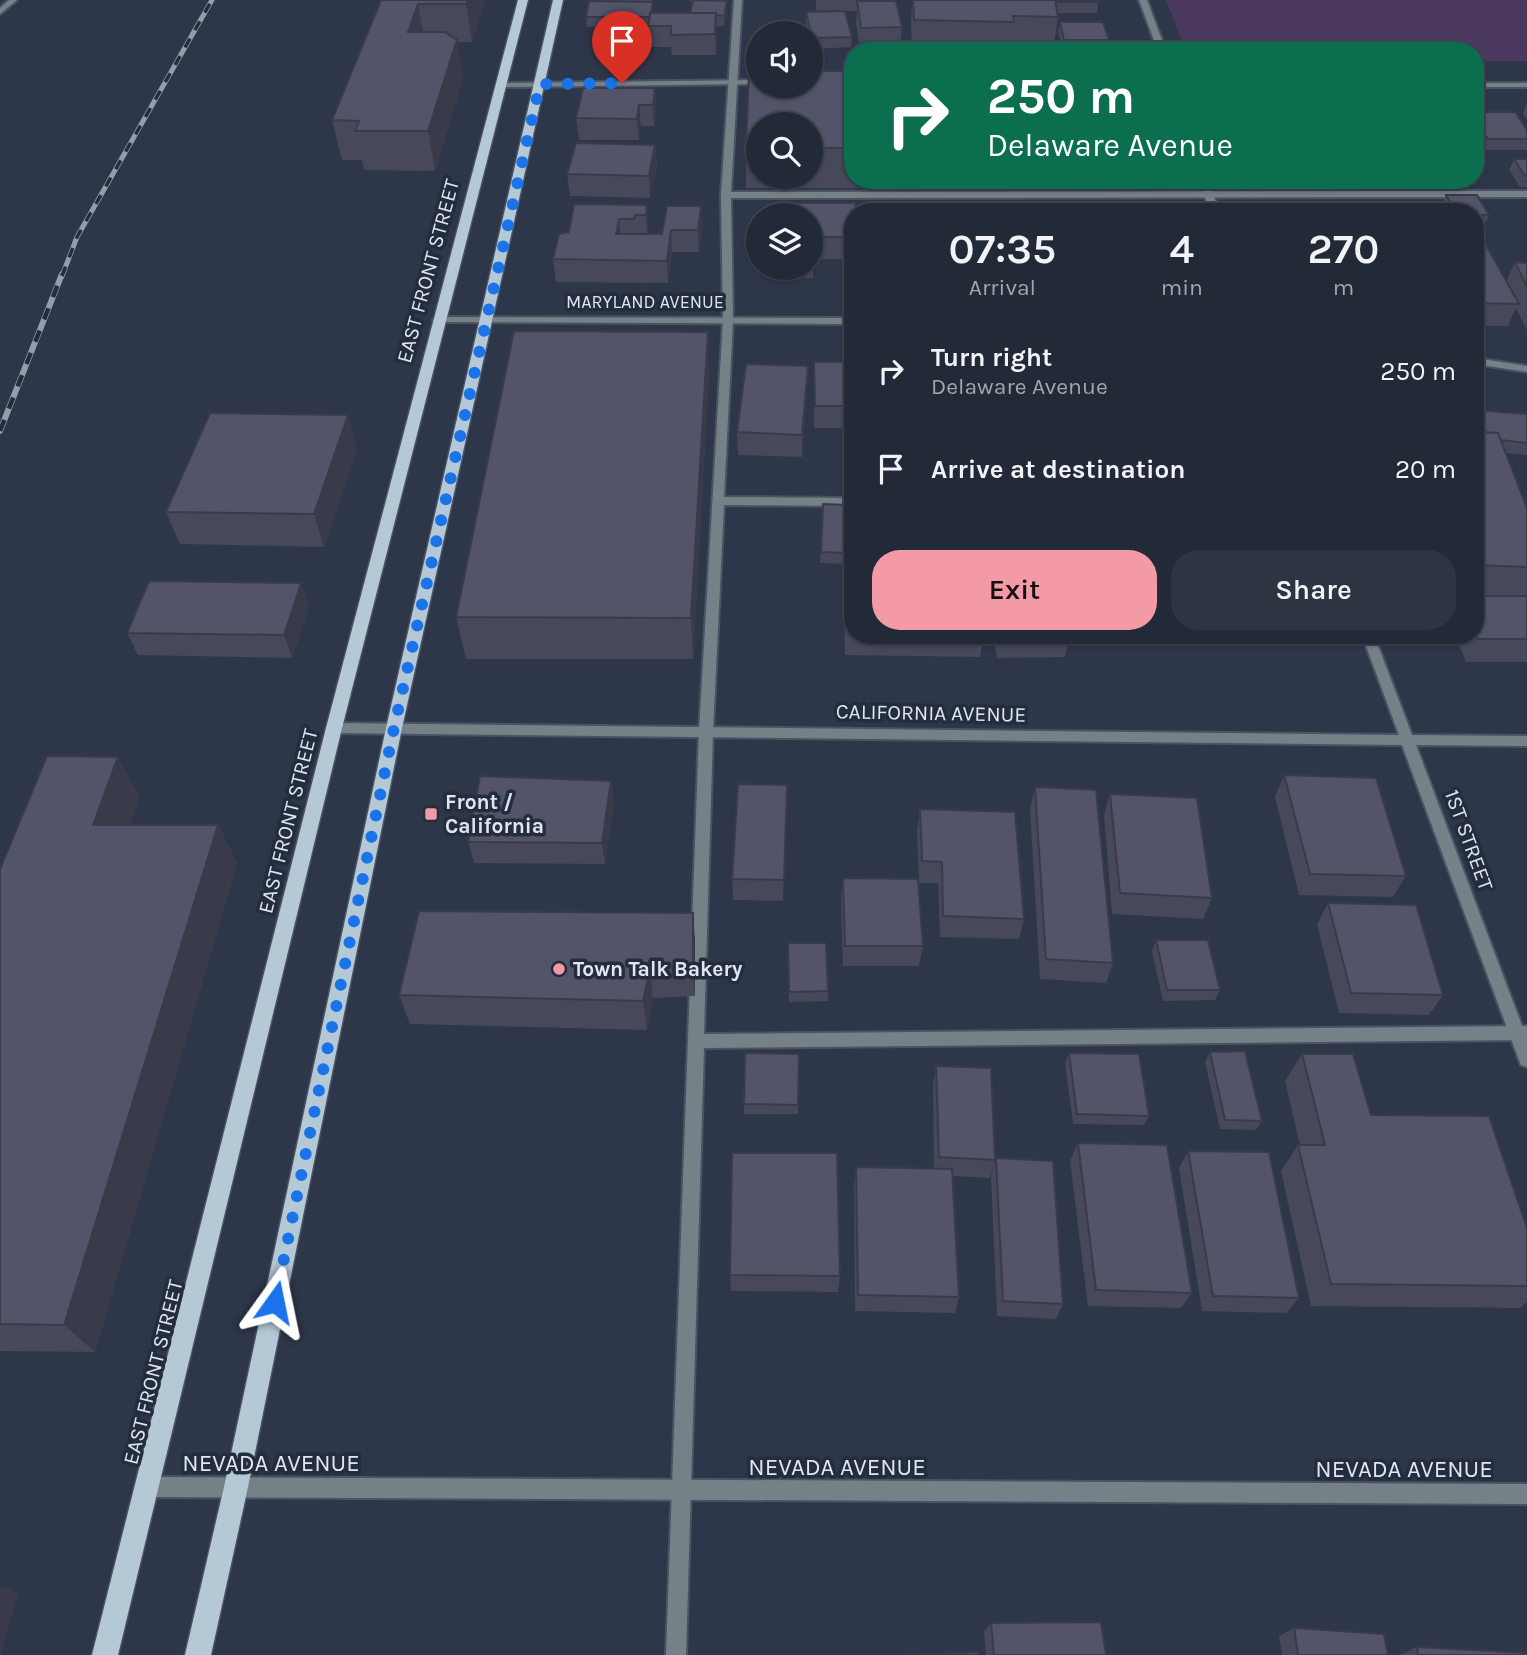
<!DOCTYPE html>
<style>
:root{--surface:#222937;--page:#2e3542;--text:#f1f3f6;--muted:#a2a6ad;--line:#3f4552;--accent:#f49aa6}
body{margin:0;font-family:Karla,sans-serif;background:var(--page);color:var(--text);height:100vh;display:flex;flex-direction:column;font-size:26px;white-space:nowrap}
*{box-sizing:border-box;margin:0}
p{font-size:23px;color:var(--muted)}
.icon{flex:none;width:38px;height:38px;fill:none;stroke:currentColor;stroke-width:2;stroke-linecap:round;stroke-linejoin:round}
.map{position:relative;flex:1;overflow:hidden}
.side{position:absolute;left:844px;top:203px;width:640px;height:441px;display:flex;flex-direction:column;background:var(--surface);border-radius:28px;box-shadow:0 2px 5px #0004,0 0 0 2px var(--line)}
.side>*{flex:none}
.top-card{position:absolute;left:844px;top:42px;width:640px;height:147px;border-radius:28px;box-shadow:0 2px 5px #0004,0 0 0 2px var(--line);background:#0b6e4f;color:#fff;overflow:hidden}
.controls{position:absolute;left:746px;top:21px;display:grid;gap:14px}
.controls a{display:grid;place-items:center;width:77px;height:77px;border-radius:50%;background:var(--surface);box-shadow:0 2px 5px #0004,0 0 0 2px var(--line);font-size:35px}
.pin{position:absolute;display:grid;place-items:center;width:60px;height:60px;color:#fff;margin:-72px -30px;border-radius:50% 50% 50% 0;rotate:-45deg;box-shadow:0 0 7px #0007}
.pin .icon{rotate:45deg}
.me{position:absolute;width:77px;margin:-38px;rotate:12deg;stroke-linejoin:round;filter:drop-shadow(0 0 5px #0008)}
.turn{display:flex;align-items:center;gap:24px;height:147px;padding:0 28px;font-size:32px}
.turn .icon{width:91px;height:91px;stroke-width:2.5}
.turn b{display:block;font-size:49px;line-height:60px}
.eta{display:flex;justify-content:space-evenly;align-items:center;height:119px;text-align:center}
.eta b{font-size:42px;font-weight:600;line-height:49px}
.button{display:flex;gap:14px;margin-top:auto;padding:14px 28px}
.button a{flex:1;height:80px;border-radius:28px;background:var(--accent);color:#111;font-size:28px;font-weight:600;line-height:80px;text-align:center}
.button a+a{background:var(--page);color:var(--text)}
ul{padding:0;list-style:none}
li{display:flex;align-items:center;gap:21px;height:98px;padding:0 28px}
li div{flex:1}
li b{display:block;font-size:26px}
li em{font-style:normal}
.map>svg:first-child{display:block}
.green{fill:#4a385f}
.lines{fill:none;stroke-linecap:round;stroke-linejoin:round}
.lane-casing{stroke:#495364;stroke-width:4}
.street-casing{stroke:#495364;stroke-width:4}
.primary-casing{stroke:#495364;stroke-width:3}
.lane{fill:#768087;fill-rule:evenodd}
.street{fill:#768087;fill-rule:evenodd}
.primary{fill:#b4c8d6;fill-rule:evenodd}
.rail-far1-casing{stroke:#959dab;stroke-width:5}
.rail-casing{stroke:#959dab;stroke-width:6}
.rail-far1{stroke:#232d3e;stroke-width:3.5;stroke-dasharray:10;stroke-linecap:butt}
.rail{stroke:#232d3e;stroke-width:4.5;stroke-dasharray:12;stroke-linecap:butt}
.wall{fill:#47485a;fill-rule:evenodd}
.shaded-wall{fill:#3a3b4a}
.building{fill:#535469;stroke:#3a3b4a;stroke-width:2}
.route{stroke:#1a73e8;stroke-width:12;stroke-dasharray:0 21.6}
.poi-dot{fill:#f49aa6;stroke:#232d3e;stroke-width:2.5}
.labels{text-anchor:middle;stroke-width:7;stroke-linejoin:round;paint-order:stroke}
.far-street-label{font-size:18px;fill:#dfe6f1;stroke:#232d3e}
.street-label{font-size:21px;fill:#dfe6f1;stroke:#232d3e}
.poi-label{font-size:21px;font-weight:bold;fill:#dfe6f1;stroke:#232d3e;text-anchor:start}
.near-street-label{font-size:24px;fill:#dfe6f1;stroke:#232d3e}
</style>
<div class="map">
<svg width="1527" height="1655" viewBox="0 0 1527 1655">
<rect width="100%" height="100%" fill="#2d3749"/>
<path class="green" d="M1166 0H1527V61H1475V51H1186Z"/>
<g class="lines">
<g class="lane-casing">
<path id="lane" d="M9 0H17L0 14V8Z
M734 0H742L731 192 1527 191V197L731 198 733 320 724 497 852 498V506L724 505 713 731 704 1034 1527 1026V1040L704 1048 686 1655H666L699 731 723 320 721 195Z"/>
</g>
<g class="street-casing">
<path id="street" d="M1139 0H1147L1166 51H1158Z
M758 80V84L501 87 497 85 501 83Z
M1475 83H1527V87H1475Z
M1200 180H1209L1219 212H1209Z
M438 317 852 318V324L434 322 433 320Z
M1475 358 1527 366V372L1475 364Z
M1362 635H1374L1412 735 1527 736V746L1416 745 1527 1039V1067L1521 1065 1519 1060 1402 745 334 733 327 728 334 723 1399 735Z
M148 1477 1527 1484V1504L148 1497 141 1494 138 1487 141 1480Z"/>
</g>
<g class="primary-casing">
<path id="primary" d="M518 0H528L342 728 118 1655H92L326 728Z
M553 0H563L402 728 248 1487 211 1655H185L224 1487 386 728Z"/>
</g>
<use href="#lane" class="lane"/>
<use href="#street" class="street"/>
<use href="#primary" class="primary"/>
<g class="rail-far1-casing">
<path id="rail-far1" d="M62 276 77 237 212 0"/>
</g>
<g class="rail-casing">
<path id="rail" d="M0 431 62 274"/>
</g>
<use href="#rail-far1" class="rail-far1"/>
<use href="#rail" class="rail"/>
</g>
<path class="wall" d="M381 0H485L472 42H457L463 78 435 171 364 170 362 160H342L332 120Z
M588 0H652L653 13H690L693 2H690V0H723L727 1V11L724 26H717L716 55H672L671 47H650L649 28 587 27 586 17 588 4Z
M816 0H892L902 27 900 48H860L856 22 857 11H845L852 37 851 47 812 49 810 41V33H808L806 22V12L844 11 816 10Z
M912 0H1098V2L1097 13H1058V17L1054 46 1011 45V51H942L912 50 911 22Z
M1060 22 1109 40 1107 51 1063 50 1058 32Z
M749 70H758V86H810V71H852V180H1092L1090 189 746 188V148ZM758 124H810V177H758Z
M655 88 656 110 654 126H641L639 140H579L576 118Z
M1527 102V120L1523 113Z
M1475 112 1527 130V150H1483L1475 137Z
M655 145 657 167 650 198 570 196 567 174Z
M1514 159H1527V187H1520L1509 170Z
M1285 180H1337L1335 186H1288Z
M1446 195 1489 215 1484 226H1475V212H1445L1441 206Z
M647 205 648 227 647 234H662L667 206 702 228 699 252H672L668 283 556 282 553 259 569 232Z
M852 212V259H814L813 278H783V268H810V215Z
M1475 243 1506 282 1515 262 1527 263V331L1516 308 1508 326H1475Z
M814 362H852V428H814Z
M709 373 693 659H466L456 617Z
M807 389 802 457 738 455 737 432Z
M1476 410 1527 414V455L1506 453 1527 508V662H1466L1455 635H1475Z
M357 448 324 547 180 544 166 512Z
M823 504 846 505 844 564 820 563Z
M846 588H852V635H984L980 657 845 655 844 610Z
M309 606 292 658 138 655 127 633Z
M993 635H1070L1065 657 997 658Z
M1149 635H1228L1225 643 1149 640Z
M1284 775 1406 876 1393 897 1299 895 1275 797Z
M611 781 614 802 605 864 474 863 468 842Z
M787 785 783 901 733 900 732 879Z
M1035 787 1113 963 1106 983 1040 979 1030 809Z
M1110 794 1212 898 1203 919 1112 914 1104 815Z
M140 797 130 825H218L237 863 95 1352 0 1351V869Z
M920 809 1024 919 1019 939 940 937 938 883H919L917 831Z
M843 878 923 946 919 966H843L841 899Z
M1328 903 1443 995 1429 1015 1339 1013 1317 924Z
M693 913 695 943V996L653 998 647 1030 410 1024 399 995Z
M1156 940 1220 990 1215 1000 1163 1001 1152 951Z
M788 943 828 991V1001L789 1002Z
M1210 1052 1262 1121 1256 1130 1220 1129 1205 1062Z
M1069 1053 1149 1116 1144 1125 1073 1124 1065 1063Z
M799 1054 798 1114H744V1104Z
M1302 1054 1371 1115 1527 1228V1302L1520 1308 1311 1306 1281 1171 1298 1145H1300L1285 1081Z
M936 1066 995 1160 990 1178 953 1176 959 1297 955 1313 855 1311 854 1185 856 1167 934 1169 933 1085Z
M1078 1143 1192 1293 1181 1308 1088 1306 1070 1161Z
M1188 1151 1299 1298 1286 1313 1202 1311 1179 1168Z
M996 1158 1063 1304 1056 1319 997 1316 991 1176Z
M730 1275 840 1276 838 1292 731 1291Z
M991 1623 1106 1655H986L984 1632Z
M1294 1628 1388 1655H1282L1279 1636Z
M1417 1647 1527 1655H1399Z"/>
<path class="shaded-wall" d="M468 0H485L472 42 466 4Z
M727 1V11L724 26V16Z
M418 4 425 42 408 32Z
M716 13 717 34 716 55 715 34Z
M457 40 463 78 435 171 428 131Z
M655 88 656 110 654 126 653 105Z
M639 105 641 126 639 140 637 119Z
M655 145 657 167 650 198 649 176Z
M647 205 648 227 647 237 646 215Z
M701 206 702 228 699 252 698 230Z
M619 219 621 241 616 234Z
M671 230 672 252 668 283 667 261Z
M708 332 709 373 693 659 691 618Z
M808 366 807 389 802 457V435Z
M348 415 357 448 324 547 314 514Z
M301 583 309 606 292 658 284 635Z
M118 757 140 797 117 864 93 825Z
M611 781 614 802 605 864 602 843Z
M218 825 237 863 95 1352 64 1325Z
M693 913 695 943V996L693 967Z
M650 969 653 998 647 1030 643 1001Z
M0 1585 18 1593 1 1655H0Z"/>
<path class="building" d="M381 0H468L466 4H418L408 32H445L457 40 428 131H355L359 121 332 120Z
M693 0 727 1 724 16 716 15V13H690Z
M913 0H1055L1058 17 1013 16 1014 22 914 20Z
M1055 0H1098V2H1056Z
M589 1 653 2 650 17H586Z
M857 1H896L902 27 861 28Z
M845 11 852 37 812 38 806 12Z
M650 13H716L715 34 671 35V26H648Z
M1060 22H1103L1109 40H1064Z
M749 70H758V86H810V71H852V148H810V124H758V148H746Z
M583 88H655L653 105H639L637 119 576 118Z
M1475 112H1515L1527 130V139H1488L1475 119Z
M576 143 655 145 649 176 567 174Z
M1514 159H1527V176H1525Z
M1446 195H1477L1489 215H1475V212H1456Z
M782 203H855L856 212H852V237H812L814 256H810V215H782Z
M574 204 647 205 646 215H635L634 219H619L616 234H662L667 206H701L698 230H671L667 261 553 259 559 234 569 232Z
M1160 208 1162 212H1119L1118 209Z
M1475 243H1485L1519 304 1475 303Z
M1515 262 1527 263V287Z
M514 331 708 332 691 618 456 617Z
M814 362H852V406H815Z
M746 364 808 366 802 435 737 432Z
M1476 410 1527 414V443L1501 440 1498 433 1482 432Z
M210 413 348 415 314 514 166 512Z
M1475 432 1498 433 1527 508V567L1475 565Z
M823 504 846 505 845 553 821 552Z
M149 581 301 583 284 635 127 633Z
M846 588H852V632H847Z
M1475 596H1527V639H1478L1475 632Z
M47 756 118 757 93 825H218L64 1325 0 1324V869Z
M1284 775 1376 778 1406 876 1310 874Z
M480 776 611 781 602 843 468 842Z
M738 784 787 785 784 880 732 879Z
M1035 787 1096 790 1113 963 1046 959Z
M1110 794 1197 798 1212 898 1120 893Z
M920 809 1015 812 1024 919 943 916 942 862 922 861Z
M843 878 918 879 923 946H845Z
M1328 903 1416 905 1443 995 1351 993Z
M419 911 693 913V967L650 969 643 1001 399 995Z
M1156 940H1208L1220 990H1167Z
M788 943H826L828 991 789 992Z
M1245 1051 1262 1121 1225 1120 1210 1052Z
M745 1053 799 1054 798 1105 744 1104Z
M1069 1053 1139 1054 1149 1116 1077 1114Z
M1302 1054H1353L1371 1115 1489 1116 1527 1228V1286L1331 1284 1298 1145H1325Z
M936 1066 991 1068 995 1160 939 1157Z
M1078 1143 1167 1145 1192 1293 1096 1290Z
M1188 1151 1269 1152 1299 1298 1213 1296Z
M732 1153H837L840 1276 730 1275Z
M996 1158 1053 1161 1063 1304 1003 1301Z
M856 1167 952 1169 959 1297 858 1295Z
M1101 1622 1106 1655H994L991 1623Z
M1294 1628 1384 1634 1388 1655H1298Z
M1417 1647 1527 1653V1655H1418Z
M978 1652V1655H904Z"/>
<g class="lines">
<path class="route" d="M275 1302 394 728 540 84 622 83"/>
</g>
<g class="poi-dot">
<rect x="424" y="807" width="14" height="14" rx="3.5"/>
<circle cx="559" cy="969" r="7"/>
</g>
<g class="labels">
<g class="far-street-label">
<text x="645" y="308">MARYLAND AVENUE</text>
</g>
<g class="street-label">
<text transform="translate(428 271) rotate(-75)" y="7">EAST FRONT STREET</text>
<text transform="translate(931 713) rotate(1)" y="7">CALIFORNIA AVENUE</text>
<text transform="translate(288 821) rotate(-76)" y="7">EAST FRONT STREET</text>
<text transform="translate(1469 840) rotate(70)" y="7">1ST STREET</text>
<text transform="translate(153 1372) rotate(-76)" y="7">EAST FRONT STREET</text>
</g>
<g class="poi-label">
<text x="445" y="809">Front /<tspan x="445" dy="24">California</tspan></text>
<text x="573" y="976">Town Talk Bakery</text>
</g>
<g class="near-street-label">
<text x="271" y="1471">NEVADA AVENUE</text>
<text x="837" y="1475">NEVADA AVENUE</text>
<text x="1404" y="1477">NEVADA AVENUE</text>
</g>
</g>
</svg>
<div class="controls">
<a><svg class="icon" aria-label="sound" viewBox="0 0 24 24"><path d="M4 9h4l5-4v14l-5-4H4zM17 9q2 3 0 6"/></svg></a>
<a><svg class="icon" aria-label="search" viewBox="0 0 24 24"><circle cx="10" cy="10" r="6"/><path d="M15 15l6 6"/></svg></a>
<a><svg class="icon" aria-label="layers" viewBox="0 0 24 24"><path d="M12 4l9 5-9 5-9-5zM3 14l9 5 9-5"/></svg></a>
</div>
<div class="pin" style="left:622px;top:83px;background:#d93025"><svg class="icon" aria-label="arrive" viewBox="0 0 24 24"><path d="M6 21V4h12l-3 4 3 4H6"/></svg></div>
<svg class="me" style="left:275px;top:1302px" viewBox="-20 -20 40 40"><path d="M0-17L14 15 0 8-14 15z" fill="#1a73e8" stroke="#fff" stroke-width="4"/></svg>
<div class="top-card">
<div class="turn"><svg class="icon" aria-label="right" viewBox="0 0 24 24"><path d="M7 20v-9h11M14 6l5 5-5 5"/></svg><div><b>250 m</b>Delaware Avenue</div></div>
</div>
<section class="side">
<div class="eta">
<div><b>07:35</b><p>Arrival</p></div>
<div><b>4</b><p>min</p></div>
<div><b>270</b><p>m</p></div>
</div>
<ul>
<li><svg class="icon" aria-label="right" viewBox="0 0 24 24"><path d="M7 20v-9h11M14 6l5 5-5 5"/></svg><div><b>Turn right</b><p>Delaware Avenue</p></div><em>250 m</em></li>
<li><svg class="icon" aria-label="arrive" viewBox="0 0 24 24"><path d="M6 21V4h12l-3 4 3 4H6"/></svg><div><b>Arrive at destination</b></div><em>20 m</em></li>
</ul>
<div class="button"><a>Exit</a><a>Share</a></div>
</section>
</div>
